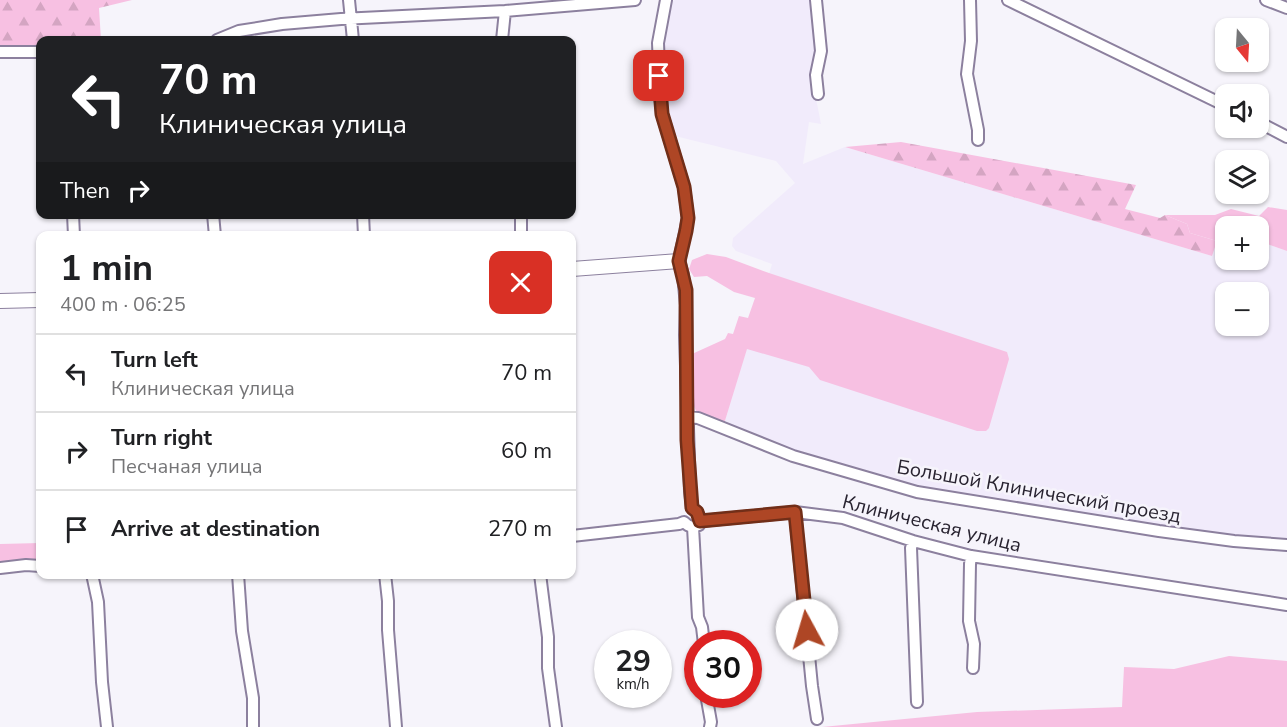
<!DOCTYPE html>
<meta charset="utf-8">
<style>
:root{--surface:#fff;--page:#f2f2f2;--text:#202124;--muted:#757577;--line:#e0e0e0}
body{margin:0;font-family:"Nunito Sans",sans-serif;background:var(--page);color:var(--text);height:100vh;display:flex;flex-direction:column;font-size:22px;white-space:nowrap}
*{box-sizing:border-box;margin:0}
p{font-size:20px;color:var(--muted)}
.icon{flex:none;width:33px;height:33px;fill:none;stroke:currentColor;stroke-width:2;stroke-linecap:round;stroke-linejoin:round}
.map{position:relative;flex:1;overflow:hidden}
.panel{position:absolute;left:36px;top:231px;width:540px;height:348px;display:flex;flex-direction:column;background:var(--surface);border-radius:12px;box-shadow:0 2px 4px #0004}
.panel>*{flex:none}
.top-card{position:absolute;left:36px;top:36px;width:540px;height:183px;border-radius:12px;box-shadow:0 2px 4px #0004;background:#202124;color:#fff;overflow:hidden}
.needle{width:39px;rotate:162deg}
.buttons{position:absolute;left:1215px;top:18px;display:grid;gap:12px}
.buttons a{display:grid;place-items:center;width:54px;height:54px;border-radius:12px;background:var(--surface);box-shadow:0 2px 4px #0004;font-size:30px}
.speed{position:absolute;left:594px;top:630px;display:flex;gap:12px;font-size:30px;font-weight:700;text-align:center}
.speed>*{display:grid;place-content:center;width:78px;height:78px;border-radius:50%;background:var(--surface);box-shadow:0 2px 4px #0004;line-height:1}
.speed small{font-size:15px;font-weight:400}
.speed .limit{border:9px solid #d22;background:#fff;color:#111}
.pin{position:absolute;display:grid;place-items:center;width:51px;height:51px;color:#fff;margin:-26px;border-radius:12px;box-shadow:0 3px 9px #0006}
.me{position:absolute;width:66px;margin:-33px;rotate:354deg;stroke-linejoin:round;filter:drop-shadow(0 0 4px #0008)}
.turn{display:flex;align-items:center;gap:21px;height:126px;padding:0 24px;font-size:27px}
.turn .icon{width:78px;height:78px;stroke-width:2.5}
.turn b{display:block;font-size:42px;line-height:51px}
.then{display:flex;align-items:center;height:57px;padding:0 24px;background:#0003;gap:12px;font-size:22px}
.round{display:grid;place-items:center;flex:none;width:63px;height:63px;border-radius:12px;background:var(--page)}
.summary{display:flex;align-items:center;justify-content:space-between;height:102px;padding:0 24px}
h1{font-size:36px;font-weight:700;line-height:45px}
ul{padding:0;list-style:none}
li{display:flex;align-items:center;gap:18px;height:78px;padding:0 24px;border-top:2px solid var(--line)}
li div{flex:1}
li b{display:block;font-size:22px}
li em{font-style:normal}
.map>svg:first-child{display:block}
.built{fill:#f1ebfb;fill-rule:evenodd}
.grass{fill:#f7c0e2}
.forest{fill:url(#forest-firs)}
.lines{fill:none;stroke-linecap:round;stroke-linejoin:round}
.minor-casing{stroke:#8c809e;stroke-width:14}
.tertiary-casing{stroke:#8c809e;stroke-width:16}
.minor{stroke:#fff;stroke-width:10}
.tertiary{stroke:#fff;stroke-width:14}
.route-casing{stroke:#712e18;stroke-width:15}
.route{stroke:#ae4625;stroke-width:10}
.labels{text-anchor:middle;stroke-width:5;stroke-linejoin:round;paint-order:stroke}
.street-label{font-size:20px;fill:#292431;stroke:#f6f4fb}
</style>
<div class="map">
<svg width="1287" height="727" viewBox="0 0 1287 727">
<defs>
<pattern id="forest-firs" width="22" height="20" patternUnits="userSpaceOnUse" patternTransform="scale(1.5)"><rect width="22" height="20" fill="#f7c0e2"/><path d="M5 1l3.5 6h-7zM16 11l3.5 6h-7z" fill="#d4a5c2"/></pattern>
</defs>
<rect width="100%" height="100%" fill="#f6f4fb"/>
<path class="built" d="M675 0H813L818 51 812 78 821 124 809 122 803 164 845 147 1212 256 1221 227 1225 229 1226 260H1258L1259 241 1287 251V541L1233 538 918 490 791 451 724 424 772 264 736 251 732 246 733 238 795 183 776 161 671 135 664 113 662 45 671 2ZM1226 292H1258V326H1226Z"/>
<path class="grass" d="M1268 207 1287 210V251L1259 241 1258 226H1226L1225 229 1221 227 1217 241 1190 233 1187 224 1165 215H1215L1231 209 1259 216Z
M707 254 726 257 769 273 1007 352 1009 359 989 428 986 431H977L820 380 809 367 747 349 724 424C717 422 701 417 697 412 689 403 692 366 692 354L725 339 728 333 733 334 739 316 748 318 755 298 734 292 707 276 694 277 689 269 692 260Z
M40 543V563H0V544Z
M1229 656 1287 661V727H822L977 712 1122 707 1124 667 1174 669Z"/>
<path class="forest" d="M0 0H132L99 8 101 40H40V49L0 48Z
M901 142 1136 185 1125 209 1160 218 1165 215 1187 224 1190 233 1217 241 1212 256 845 147Z"/>
<g class="lines">
<g class="minor-casing">
<path id="minor" d="M349 0 353 40
M666 0 658 43 660 92 662 114 684 187 688 218 679 261 683 275 686 305 685 335 690 491 692 508 697 512 701 521
M816 0 821 51 816 75 818 94
M970 0 971 41 967 74 978 130V140
M1008 0 1226 106
M1266 0 1287 8
M217 40 239 31 282 24 341 19 505 11 635 0
M502 40 505 11
M0 52H40
M1258 122 1287 137
M73 214 74 236
M213 214 215 236
M363 214 364 236
M521 214V236
M687 417 698 418 793 456 917 492 1159 531 1234 541 1287 545
M795 512 812 686 817 719
M693 527 698 617 702 627 704 644
M572 536 679 524 684 522C689 527 692 528 699 525L701 521 795 512 843 518 913 541 971 556 1287 605
M913 541 911 548 917 702
M971 556 970 564 969 621 974 644 973 668
M0 568 26 565 40 566
M92 574 98 602 102 682 107 727
M238 574 242 631 253 698V727
M385 574 388 601V630L396 727
M540 574 548 637V668L556 727
M706 694 711 722 710 727"/>
</g>
<g class="tertiary-casing">
<path id="tertiary" d="M572 269 679 261
M0 301 40 300"/>
</g>
<use href="#minor" class="minor"/>
<use href="#tertiary" class="tertiary"/>
</g>
<g class="lines">
<g class="route-casing">
<path id="route" d="M659 76 662 114 684 187 688 218 686 231 679 261 686 290 687 440 692 508 697 512 700 521 795 512 807 630"/>
</g>
<use href="#route" class="route"/>
</g>
<g class="labels">
<g class="street-label">
<text transform="translate(1039 491) rotate(10)" y="7">Большой Клинический проезд</text>
<text transform="translate(932 523) rotate(14)" y="7">Клиническая улица</text>
</g>
</g>
</svg>
<div class="buttons">
<a><svg class="needle" viewBox="-14 -14 28 28"><path d="M0-13l5 13h-10z" fill="#e53935"/><path d="M0 13l5-13h-10z" fill="#757577"/></svg></a>
<a><svg class="icon" aria-label="sound" viewBox="0 0 24 24"><path d="M4 9h4l5-4v14l-5-4H4zM17 9q2 3 0 6"/></svg></a>
<a><svg class="icon" aria-label="layers" viewBox="0 0 24 24"><path d="M12 4l9 5-9 5-9-5zM3 14l9 5 9-5"/></svg></a>
<a>+</a>
<a>−</a>
</div>
<div class="speed"><div>29<small>km/h</small></div><div class="limit">30</div></div>
<div class="pin" style="left:659px;top:76px;background:#d93025"><svg class="icon" aria-label="arrive" viewBox="0 0 24 24"><path d="M6 21V4h12l-3 4 3 4H6"/></svg></div>
<svg class="me" style="left:807px;top:630px" viewBox="-20 -20 40 40"><circle r="19" fill="#fff"/><path d="M0-13L10 11 0 6-10 11z" fill="#ae4625"/></svg>
<div class="top-card">
<div class="turn"><svg class="icon" aria-label="left" viewBox="0 0 24 24"><path d="M17 20v-9H6M10 6l-5 5 5 5"/></svg><div><b>70 m</b>Клиническая улица</div></div>
<div class="then">Then<svg class="icon" aria-label="right" viewBox="0 0 24 24"><path d="M7 20v-9h11M14 6l5 5-5 5"/></svg></div>
</div>
<section class="panel">
<div class="summary"><div><h1>1 min</h1><p>400 m · 06:25</p></div><a class="round" style="background:#d93025;color:#fff"><svg class="icon" aria-label="close" viewBox="0 0 24 24"><path d="M6 6l12 12M18 6L6 18"/></svg></a></div>
<ul>
<li><svg class="icon" aria-label="left" viewBox="0 0 24 24"><path d="M17 20v-9H6M10 6l-5 5 5 5"/></svg><div><b>Turn left</b><p>Клиническая улица</p></div><em>70 m</em></li>
<li><svg class="icon" aria-label="right" viewBox="0 0 24 24"><path d="M7 20v-9h11M14 6l5 5-5 5"/></svg><div><b>Turn right</b><p>Песчаная улица</p></div><em>60 m</em></li>
<li><svg class="icon" aria-label="arrive" viewBox="0 0 24 24"><path d="M6 21V4h12l-3 4 3 4H6"/></svg><div><b>Arrive at destination</b></div><em>270 m</em></li>
</ul>
</section>
</div>
